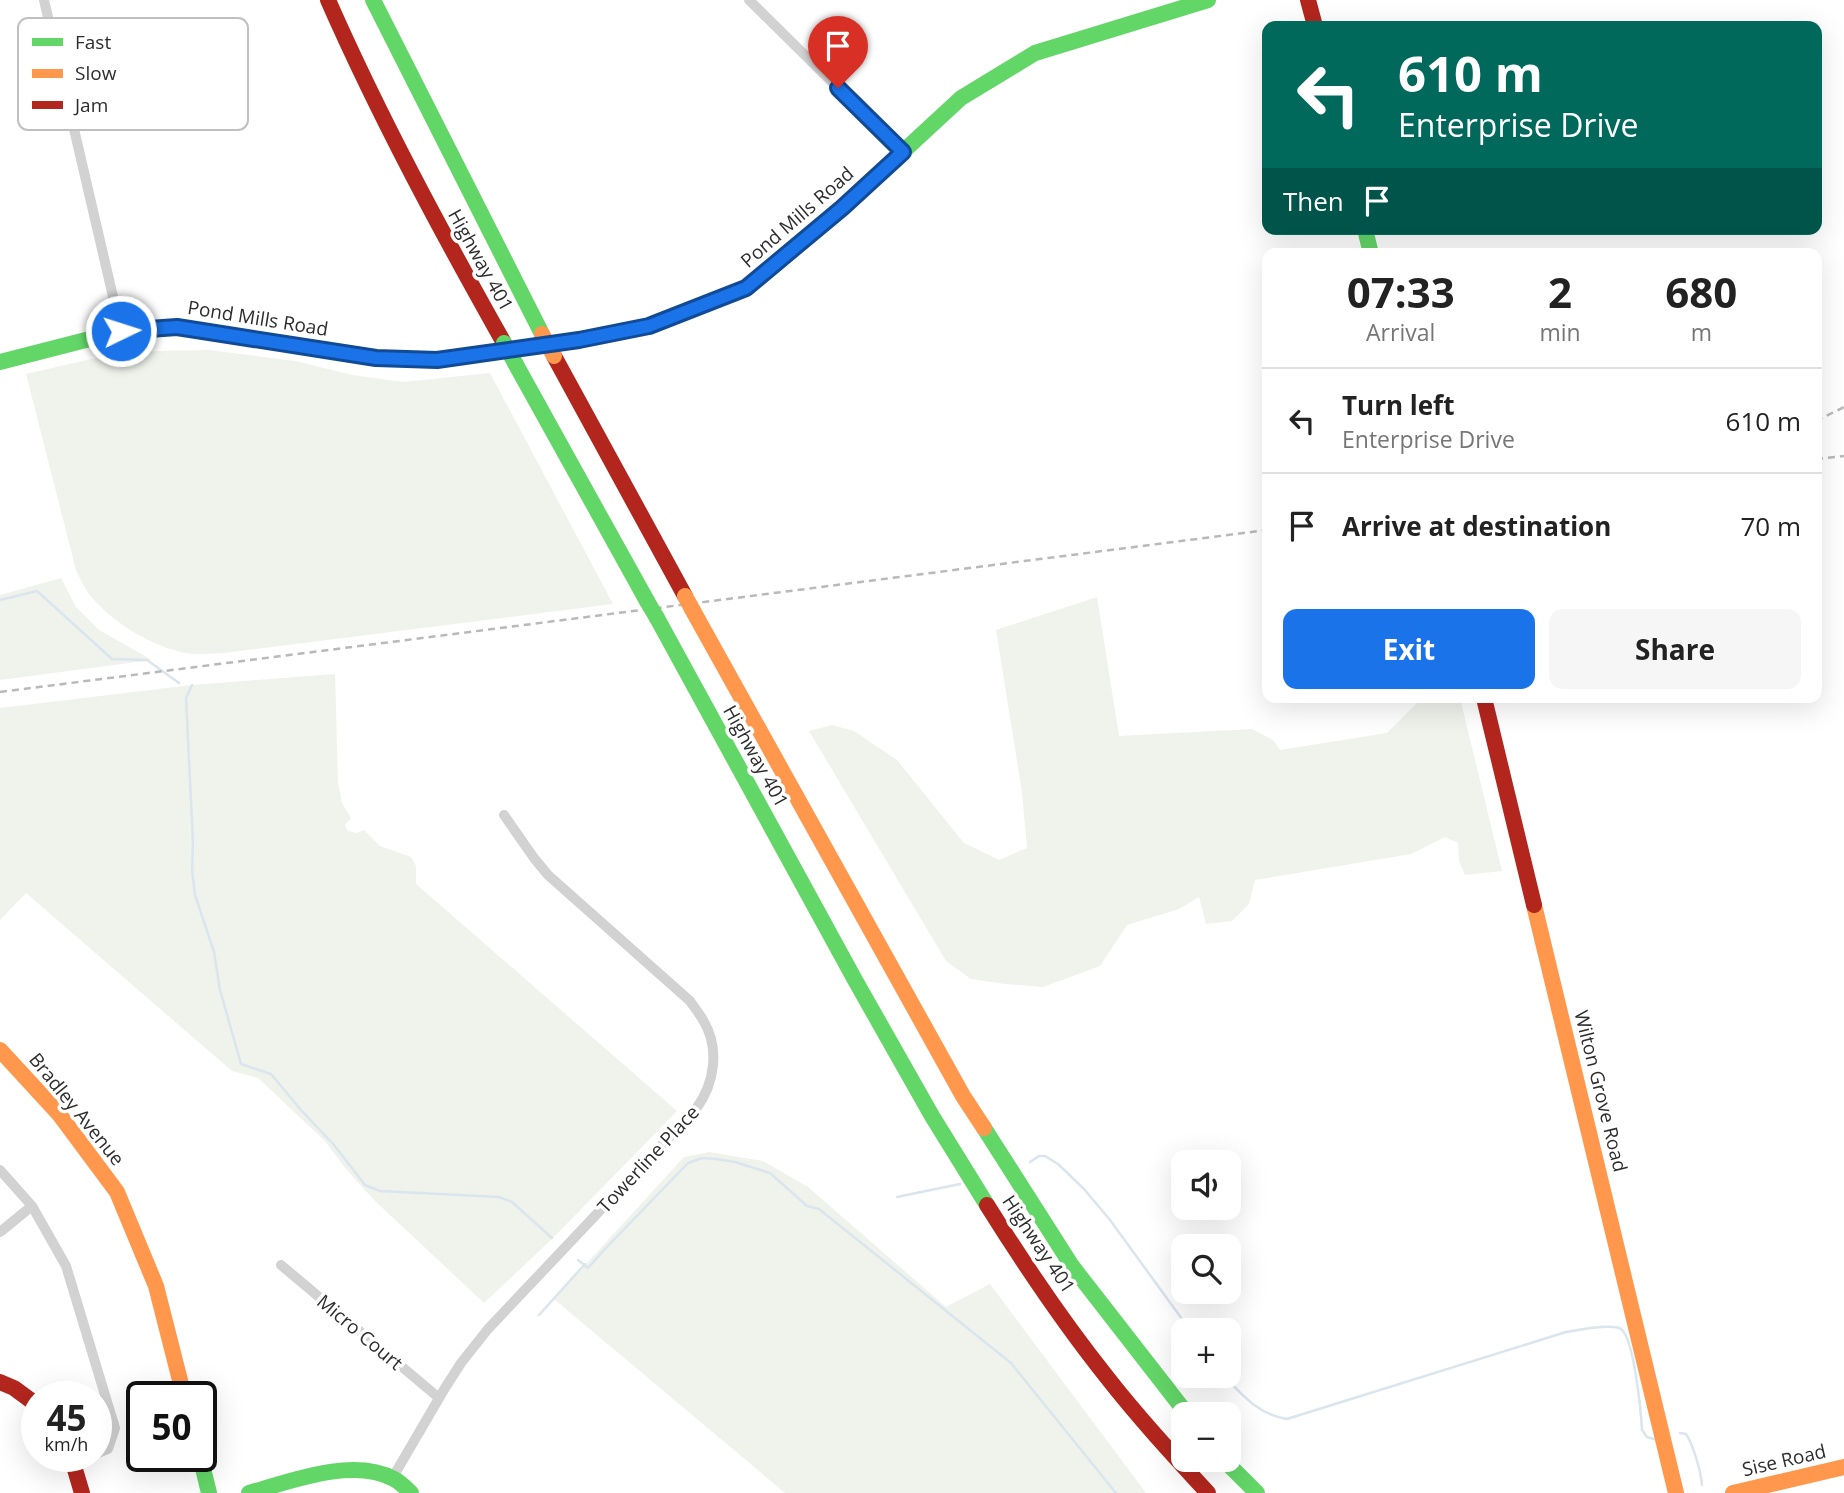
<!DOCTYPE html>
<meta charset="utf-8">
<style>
:root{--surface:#fff;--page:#f6f6f6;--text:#222;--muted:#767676;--line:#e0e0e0;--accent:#1a73e8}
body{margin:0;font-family:"Open Sans",sans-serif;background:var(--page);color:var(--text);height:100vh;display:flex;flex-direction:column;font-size:26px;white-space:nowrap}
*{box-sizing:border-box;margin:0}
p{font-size:23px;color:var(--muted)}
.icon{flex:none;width:38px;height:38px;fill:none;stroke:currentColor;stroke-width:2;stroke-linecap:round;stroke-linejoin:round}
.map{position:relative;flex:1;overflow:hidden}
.drawer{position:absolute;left:1262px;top:248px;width:560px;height:455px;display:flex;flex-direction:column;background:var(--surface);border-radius:14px;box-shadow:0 7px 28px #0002}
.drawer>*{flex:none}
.top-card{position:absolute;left:1262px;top:21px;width:560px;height:214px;border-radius:14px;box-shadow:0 7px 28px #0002;background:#00695c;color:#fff;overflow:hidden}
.buttons{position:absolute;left:1171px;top:1150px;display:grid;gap:14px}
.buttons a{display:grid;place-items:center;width:70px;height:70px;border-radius:14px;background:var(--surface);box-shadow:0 7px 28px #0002;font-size:35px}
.speed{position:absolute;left:21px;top:1381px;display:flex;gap:14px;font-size:35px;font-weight:700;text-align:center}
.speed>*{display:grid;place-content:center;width:91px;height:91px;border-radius:50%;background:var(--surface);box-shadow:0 7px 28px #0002;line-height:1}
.speed small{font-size:18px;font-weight:400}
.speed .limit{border:4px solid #111;border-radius:10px;background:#fff;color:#111}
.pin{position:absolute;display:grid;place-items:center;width:60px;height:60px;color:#fff;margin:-72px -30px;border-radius:50% 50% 50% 0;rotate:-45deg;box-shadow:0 0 7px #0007}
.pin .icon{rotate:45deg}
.me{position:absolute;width:77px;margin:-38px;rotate:86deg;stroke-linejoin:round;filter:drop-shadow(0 0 5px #0008)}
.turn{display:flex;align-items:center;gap:24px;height:147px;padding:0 21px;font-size:32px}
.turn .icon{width:91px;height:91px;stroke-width:2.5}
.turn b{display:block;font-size:49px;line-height:60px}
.then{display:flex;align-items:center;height:66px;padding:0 21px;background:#0003;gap:14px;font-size:26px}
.eta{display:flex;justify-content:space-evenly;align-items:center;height:119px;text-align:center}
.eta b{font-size:42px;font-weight:700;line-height:49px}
.action{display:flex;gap:14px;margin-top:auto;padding:14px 21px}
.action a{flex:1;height:80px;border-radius:14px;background:var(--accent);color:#fff;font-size:28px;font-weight:700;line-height:80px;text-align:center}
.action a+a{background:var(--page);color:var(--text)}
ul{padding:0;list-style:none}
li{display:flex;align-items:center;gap:21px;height:105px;padding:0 21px;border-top:2px solid var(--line)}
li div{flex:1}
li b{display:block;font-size:26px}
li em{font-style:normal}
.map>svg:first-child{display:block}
.green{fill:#eff3ec}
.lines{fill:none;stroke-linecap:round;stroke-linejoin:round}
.stream{stroke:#dae5ee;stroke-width:2.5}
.street{stroke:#d2d2d2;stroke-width:10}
.fast{stroke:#63d668;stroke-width:16}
.slow{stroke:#ff974d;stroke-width:16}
.jam{stroke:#b3261e;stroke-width:16}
.rail{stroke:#b9b9b9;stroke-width:2.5;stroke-dasharray:7 5;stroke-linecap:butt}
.fast-bridge{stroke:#63d668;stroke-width:16}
.slow-bridge{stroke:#ff974d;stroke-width:16}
.route-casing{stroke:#114b97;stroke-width:18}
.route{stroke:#1a73e8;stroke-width:12}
.labels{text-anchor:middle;stroke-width:7;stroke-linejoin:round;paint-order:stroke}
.street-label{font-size:19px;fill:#2d2d2d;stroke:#fff}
.key{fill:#fff;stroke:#c0c0c0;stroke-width:2}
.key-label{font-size:19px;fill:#2d2d2d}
</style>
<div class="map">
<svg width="1844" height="1493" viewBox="0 0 1844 1493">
<rect width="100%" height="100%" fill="#fff"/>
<path class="green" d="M209 350 295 361 353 375 403 382 490 373 613 604 224 653C212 653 198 655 186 653 152 647 110 621 89 594 84 587 80 578 76 570L26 374 91 359 156 351Z
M61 578 76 607 99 630 152 660 0 680V595Z
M1097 597 1119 736 1252 729 1273 740 1280 750 1387 733 1422 698H1460L1502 871 1465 875 1459 861 1458 843 1445 837 1411 854 1255 880 1249 904 1232 921 1206 924 1199 897 1179 909 1127 925 1100 966 1043 987 1005 984 971 979 946 961 809 731 832 725 854 731 897 760 964 843 999 860 1027 848 1022 792 996 630Z
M335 674 338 782 342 803 351 818 345 825 348 831 356 833 364 830 380 846 411 857 416 866V884L677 1111 553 1238 484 1303 374 1200 346 1169 324 1140 258 1078 232 1071 26 893 0 920V708L192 685Z
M709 1152 763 1161 808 1187 946 1307 990 1284 1146 1493H785L554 1299 684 1157Z"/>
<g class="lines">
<path class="stream" d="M0 600 37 591 112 659 147 660 179 683
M192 685 186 698 193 842 192 870 195 895 214 952 220 990 241 1064 271 1074 301 1110 334 1145 365 1185 380 1191 499 1197 512 1202 552 1238
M1030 1162 1039 1156H1045L1058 1164 1084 1189 1110 1220 1190 1330
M897 1197 960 1184
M578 1260 588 1268 604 1250 688 1163 702 1158 716 1159 735 1162 770 1173 807 1206 819 1209 1011 1363 1116 1493
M539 1315 585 1264
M1224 1376C1242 1395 1259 1415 1287 1419L1566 1332C1578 1330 1612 1323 1621 1329 1634 1338 1641 1412 1642 1430L1647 1437 1654 1439
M1680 1433 1686 1434C1693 1444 1701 1472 1702 1485"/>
<path class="street" d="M44 0 121 331
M749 0 903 152
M0 1170 32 1206 66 1266 115 1428 108 1449 96 1454
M0 1232 32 1206
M281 1265 439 1398
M393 1477 445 1388 461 1363 488 1329 696 1109C715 1083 720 1048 703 1020 699 1013 694 1007 690 1001L548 875 534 858 504 815"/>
<path class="fast" d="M373 0 542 334
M1365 229 1371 254
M804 240 842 208 961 98 1035 53 1208 0
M0 362 121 331 177 327 360 355
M515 363 647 601
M657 618 855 980 932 1116 987 1205
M984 1128 1072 1266 1187 1414
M200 1456 209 1493
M1224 1460 1257 1493
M249 1493C291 1481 353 1457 394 1479 400 1482 406 1488 411 1493"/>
<path class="slow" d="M360 355 376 358 437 360 579 340 649 326 746 288 804 240
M692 609 963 1096 984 1128
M1534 905 1676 1493
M0 1050 59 1114 117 1192 156 1286 184 1396
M1733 1493 1844 1467"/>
<path class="jam" d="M328 0C380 118 441 231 504 343
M1308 0 1315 26
M554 356 685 596
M1484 698 1534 905
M987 1205C1024 1264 1063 1322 1106 1376 1138 1417 1173 1455 1208 1493
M0 1382 14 1388 37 1405
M71 1456 82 1493"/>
<path class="rail" d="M1816 421 1844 407
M1816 459 1844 456
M0 692 1267 530"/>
<path class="fast-bridge" d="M504 343 515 363
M647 601 657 618"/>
<path class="slow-bridge" d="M542 334 554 356
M685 596 692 609"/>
</g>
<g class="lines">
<g class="route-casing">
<path id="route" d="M121 331 177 327 376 358 437 360 579 340 649 326 746 288 842 208 903 152 838 88"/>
</g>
<use href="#route" class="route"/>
</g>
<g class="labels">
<g class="street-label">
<text transform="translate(797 217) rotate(-41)" y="7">Pond Mills Road</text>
<text transform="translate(481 260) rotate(61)" y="7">Highway 401</text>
<text transform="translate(258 318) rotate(9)" y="7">Pond Mills Road</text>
<text transform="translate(756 756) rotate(61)" y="7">Highway 401</text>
<text transform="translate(1601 1091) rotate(76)" y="7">Wilton Grove Road</text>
<text transform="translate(77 1109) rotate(51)" y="7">Bradley Avenue</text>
<text transform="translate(648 1159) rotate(-47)" y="7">Towerline Place</text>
<text transform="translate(1039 1244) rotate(56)" y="7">Highway 401</text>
<text transform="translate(360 1332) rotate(40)" y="7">Micro Court</text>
<text transform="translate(1784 1460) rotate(-13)" y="7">Sise Road</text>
</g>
</g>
<rect x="18" y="18" width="230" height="112" rx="10" class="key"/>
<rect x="32" y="38" width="31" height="8" fill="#63d668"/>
<rect x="32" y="69" width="31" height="9" fill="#ff974d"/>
<rect x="32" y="101" width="31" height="8" fill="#b3261e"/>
<g class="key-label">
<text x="75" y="49">Fast</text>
<text x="75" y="80">Slow</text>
<text x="75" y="112">Jam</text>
</g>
</svg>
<div class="buttons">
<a><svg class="icon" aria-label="sound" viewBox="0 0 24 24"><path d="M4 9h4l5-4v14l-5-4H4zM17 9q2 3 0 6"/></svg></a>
<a><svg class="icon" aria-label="search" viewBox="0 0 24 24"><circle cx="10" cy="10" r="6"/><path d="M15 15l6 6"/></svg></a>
<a>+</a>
<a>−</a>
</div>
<div class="speed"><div>45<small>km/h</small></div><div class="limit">50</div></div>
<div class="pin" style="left:838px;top:88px;background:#d93025"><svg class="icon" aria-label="arrive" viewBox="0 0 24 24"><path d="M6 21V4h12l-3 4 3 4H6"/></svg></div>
<svg class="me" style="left:121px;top:331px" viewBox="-20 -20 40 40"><circle r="17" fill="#1a73e8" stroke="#fff" stroke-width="3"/><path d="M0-11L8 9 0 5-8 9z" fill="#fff"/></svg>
<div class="top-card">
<div class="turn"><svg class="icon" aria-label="left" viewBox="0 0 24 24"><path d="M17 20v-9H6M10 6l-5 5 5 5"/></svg><div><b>610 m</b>Enterprise Drive</div></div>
<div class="then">Then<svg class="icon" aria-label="arrive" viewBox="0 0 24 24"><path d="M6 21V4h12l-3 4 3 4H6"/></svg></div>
</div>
<section class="drawer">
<div class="eta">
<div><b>07:33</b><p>Arrival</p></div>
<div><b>2</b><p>min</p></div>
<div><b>680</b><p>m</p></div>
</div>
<ul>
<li><svg class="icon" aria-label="left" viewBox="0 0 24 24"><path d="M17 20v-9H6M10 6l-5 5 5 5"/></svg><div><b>Turn left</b><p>Enterprise Drive</p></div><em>610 m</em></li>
<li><svg class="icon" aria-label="arrive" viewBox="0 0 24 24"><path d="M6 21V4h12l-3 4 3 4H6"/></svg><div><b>Arrive at destination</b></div><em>70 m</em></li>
</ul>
<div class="action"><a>Exit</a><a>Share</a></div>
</section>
</div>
